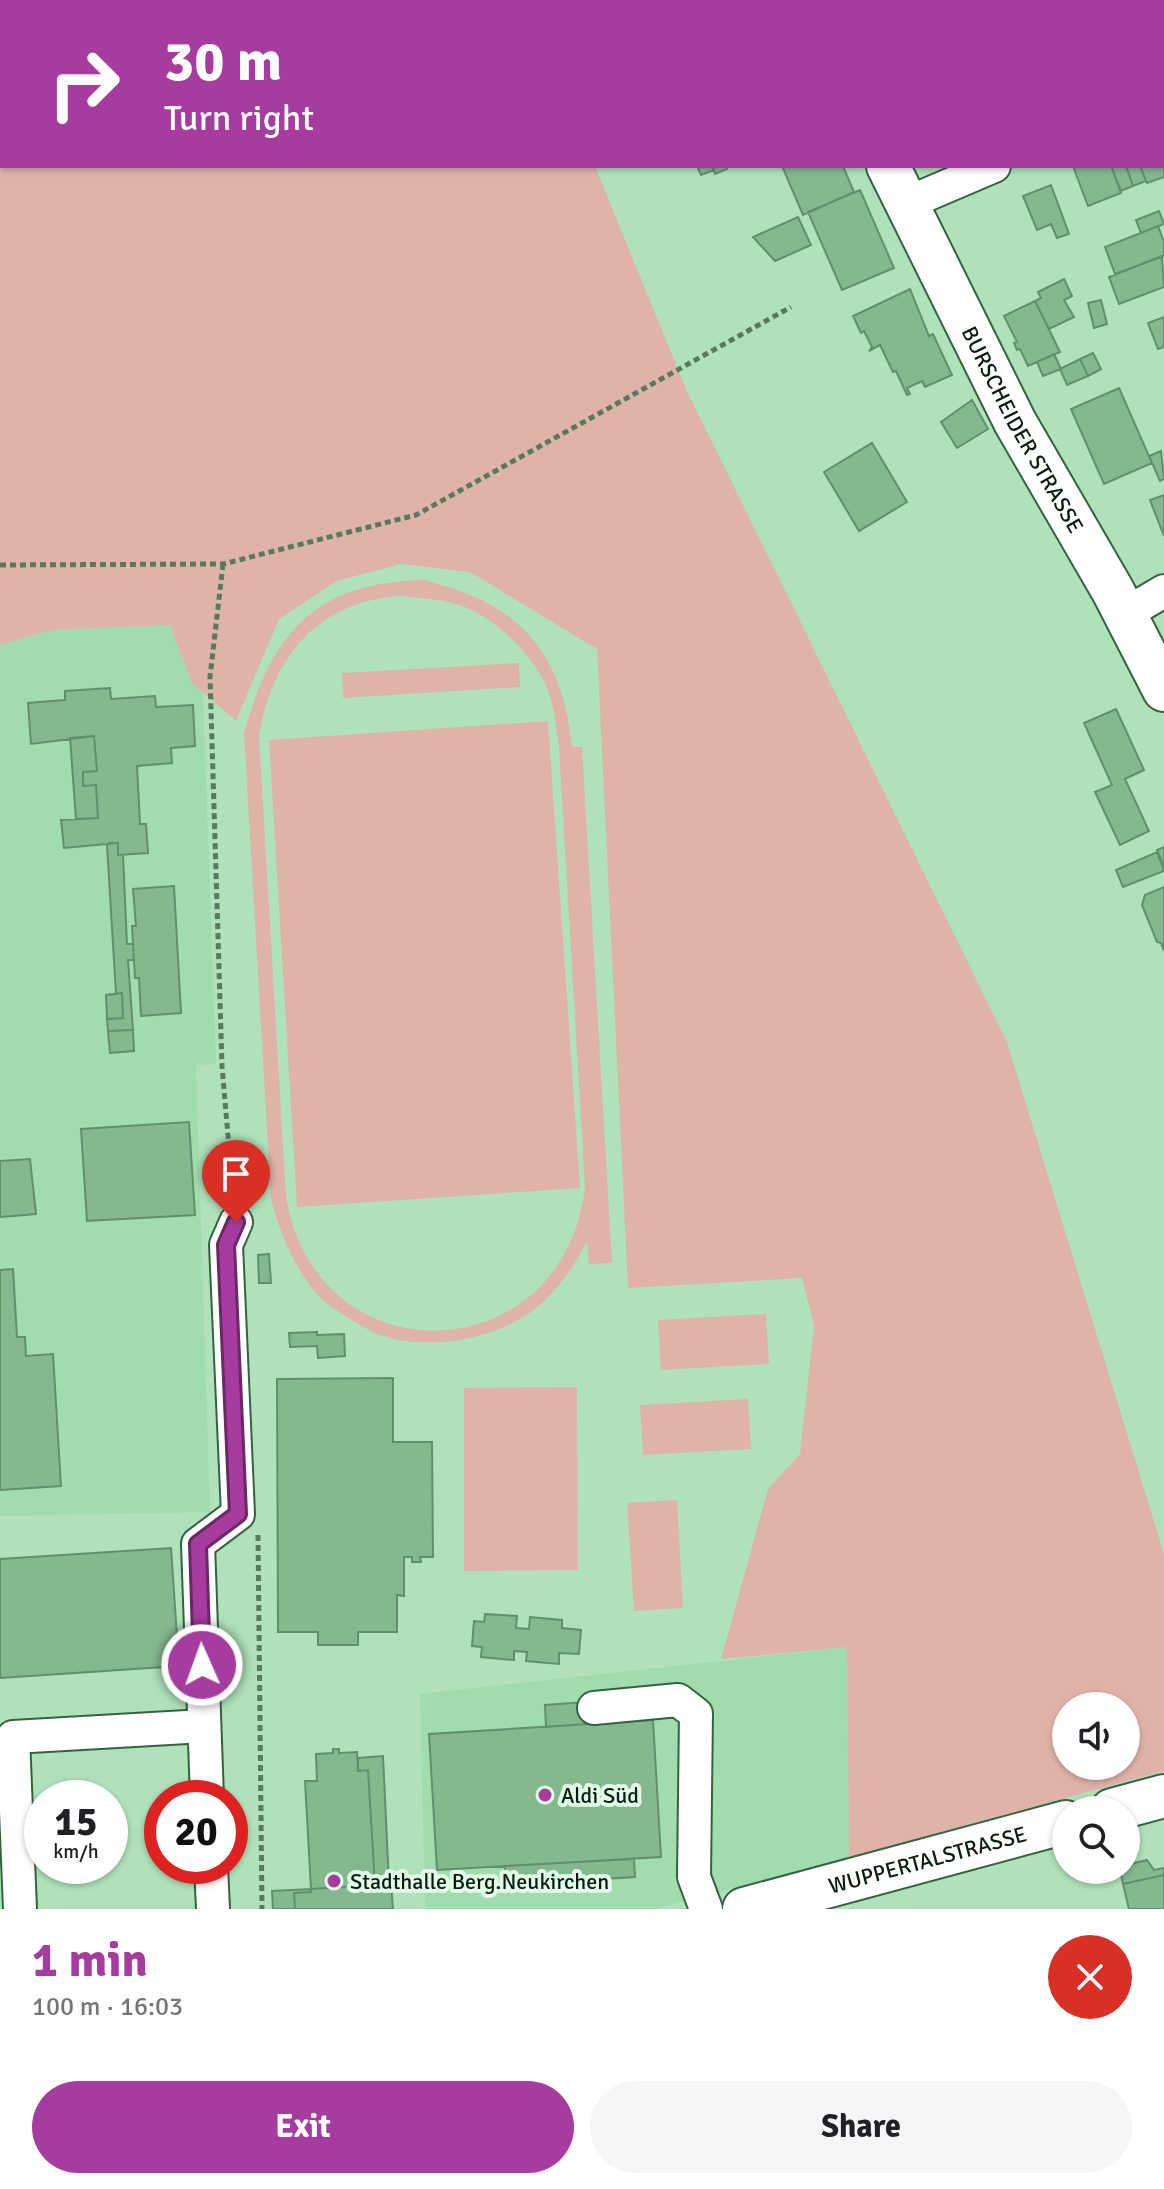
<!DOCTYPE html>
<meta charset="utf-8">
<style>
:root{--surface:#fff;--page:#f6f6f6;--text:#202124;--muted:#757577;--accent:#a63c9e}
body{margin:0;font-family:Signika,sans-serif;background:var(--page);color:var(--text);height:100vh;display:flex;flex-direction:column;font-size:30px;white-space:nowrap}
*{box-sizing:border-box;margin:0}
p{font-size:26px;color:var(--muted)}
.icon{flex:none;width:44px;height:44px;fill:none;stroke:currentColor;stroke-width:2;stroke-linecap:round;stroke-linejoin:round}
.map{position:relative;height:1909px;overflow:hidden}
.details{display:flex;flex-direction:column;background:var(--surface);flex:1}
.details>*{flex:none}
.banner{position:absolute;left:0px;top:0px;width:1164px;height:168px;box-shadow:0 2px 6px #0004;background:#a63c9e;color:#fff;overflow:hidden}
.buttons{position:absolute;left:1052px;top:1692px;display:grid;gap:16px}
.buttons a{display:grid;place-items:center;width:88px;height:88px;border-radius:50%;background:var(--surface);box-shadow:0 2px 6px #0004;font-size:40px}
.speed{position:absolute;left:24px;top:1780px;display:flex;gap:16px;font-size:40px;font-weight:700;text-align:center}
.speed>*{display:grid;place-content:center;width:104px;height:104px;border-radius:50%;background:var(--surface);box-shadow:0 2px 6px #0004;line-height:1}
.speed small{font-size:20px;font-weight:400}
.speed .limit{border:12px solid #d22;background:#fff;color:#111}
.pin{position:absolute;display:grid;place-items:center;width:68px;height:68px;color:#fff;margin:-82px -34px;border-radius:50% 50% 50% 0;rotate:-45deg;box-shadow:0 0 8px #0007}
.pin .icon{rotate:45deg}
.me{position:absolute;width:88px;margin:-44px;rotate:358deg;stroke-linejoin:round;filter:drop-shadow(0 0 6px #0008)}
.turn{display:flex;align-items:center;gap:28px;height:168px;padding:0 32px;font-size:36px}
.turn .icon{width:104px;height:104px;stroke-width:2.5}
.turn b{display:block;font-size:56px;line-height:68px}
.round{display:grid;place-items:center;flex:none;width:84px;height:84px;border-radius:42px;background:var(--page)}
.head{display:flex;align-items:center;justify-content:space-between;height:136px;padding:0 32px}
h1{font-size:48px;font-weight:800;line-height:60px;color:var(--accent)}
.cta{display:flex;gap:16px;margin-top:auto;padding:16px 32px}
.cta a{flex:1;height:92px;border-radius:48px;background:var(--accent);color:#fff;font-size:32px;font-weight:800;line-height:92px;text-align:center}
.cta a+a{background:var(--page);color:var(--text)}
.map>svg:first-child{display:block}
.built{fill:#a1dcae}
.green{fill:#e0b3aa;fill-rule:evenodd}
.building{fill:#84b990;stroke:#60906b;stroke-width:2}
.lines{fill:none;stroke-linecap:round;stroke-linejoin:round}
.minor-casing{stroke:#346341;stroke-width:36}
.major-casing{stroke:#346341;stroke-width:46}
.path{stroke:#577a5f;stroke-width:5;stroke-dasharray:6 4;stroke-linecap:butt}
.minor{stroke:#fff;stroke-width:32}
.major{stroke:#fff;stroke-width:42}
.route-casing{stroke:#6c2767;stroke-width:20}
.route{stroke:#a63c9e;stroke-width:14}
.poi-dot{fill:#a63c9e;stroke:#e2fce7;stroke-width:3}
.labels{text-anchor:middle;stroke-width:8;stroke-linejoin:round;paint-order:stroke}
.street-label{font-size:22px;fill:#091d0e;stroke:#e2fce7}
.poi-label{font-size:22px;fill:#091d0e;stroke:#e2fce7;text-anchor:start}
</style>
<div class="map">
<svg width="1164" height="1909" viewBox="0 0 1164 1909">
<rect width="100%" height="100%" fill="#afe2ba"/>
<path class="built" d="M170 625 192 683 203 692 216 1064 196 1065 210 1512 0 1516V645L51 630Z
M847 1647 849 1857 654 1909H425L420 1694Z"/>
<path class="green" d="M0 0H527V2H2V166H595L686 389 1007 1042 1164 1554V1771L849 1857 847 1647 721 1659 768 1489 800 1454 814 1326 802 1278 628 1288 597 649 470 572 401 564 337 581 279 619 236 721 192 683 170 625 51 630 0 645ZM1066 1706H1126V1766H1066Z
M424 580C519 603 562 650 572 747H582L612 1263 589 1264 587 1241C572 1271 550 1302 520 1319 479 1343 421 1350 377 1334 368 1330 359 1324 350 1319 339 1312 324 1303 316 1293 293 1265 280 1233 271 1199L244 733C272 633 315 582 424 580ZM401 596C421 598 443 599 462 606 495 618 528 651 544 681 554 701 556 726 559 748L585 1188C563 1372 317 1381 286 1197L259 736C272 658 317 601 401 596Z
M519 663 520 687 343 698 342 673Z
M548 721 580 1188 297 1207 269 740Z
M766 1314 769 1364 661 1370 658 1320Z
M577 1387 578 1570 464 1571V1388Z
M748 1399 751 1449 643 1455 640 1405Z
M677 1500 683 1608 634 1611 627 1503Z"/>
<path class="building" d="M730 0H776L777 2H731Z
M891 0H961L962 2H892Z
M1164 128V177L1147 183 1140 166H1162Z
M697 166H712L714 170 701 175Z
M712 166H726L727 169 715 174Z
M782 166H843L854 192 803 215Z
M1073 166H1111L1121 193 1088 206Z
M1111 166H1126L1133 186 1121 191Z
M1126 166H1140L1146 181 1133 186Z
M1051 185 1069 234 1057 238 1051 224 1037 230 1023 196Z
M860 190 894 268 842 290 808 212Z
M1159 211 1164 224 1141 233 1136 220Z
M798 217 811 245 775 261 753 237Z
M1158 226 1164 242V256L1115 274 1105 247Z
M1162 256 1164 287 1119 304 1109 277Z
M1064 279 1072 296 1064 300 1074 317 1049 329 1035 301 1041 298 1038 292Z
M910 289 929 336 933 334 952 375 925 387 922 381 907 388 910 394 907 395 896 371 893 372 880 345 869 351 872 347 864 331 861 333 853 316Z
M1101 300 1107 324 1094 328 1088 303Z
M1035 301 1060 352 1028 366 1020 349 1017 350 1014 343 1017 342 1004 316Z
M1164 317V347L1158 349 1148 323Z
M1093 353 1101 369 1088 376 1080 359Z
M1054 354 1061 369 1043 376 1037 362Z
M1080 359 1088 376 1067 385 1060 369Z
M1119 388 1152 463 1104 484 1071 409Z
M972 400 988 429 957 448 941 422Z
M872 443 907 502 859 531 824 472Z
M1161 451 1164 479 1160 481 1149 456Z
M1164 495V536L1150 500Z
M110 688 111 699 155 696 156 707 193 705 195 746 171 748 172 763 137 766 140 824H146L148 853 118 855V843L64 848 61 820 98 818 96 785 83 786V772L97 771 94 736 31 744 28 703 65 700V691Z
M1116 709 1144 770 1125 779 1149 831 1120 845 1095 792 1112 785 1084 723Z
M94 736 97 771 83 772V786L96 785 98 818 76 819 70 738Z
M109 843H118V855H123L127 944H133L134 960H128L133 1030 108 1031 107 1019 123 1018 122 993 116 994 107 845Z
M1164 847V867L1157 850Z
M1157 852 1164 871 1123 887 1116 870Z
M174 886 181 1013 141 1016 139 978H135L132 926H136L133 889Z
M1164 887V951L1161 943 1157 942 1142 905 1145 895Z
M122 993 123 1018 107 1019 106 995Z
M133 1030 134 1051 110 1053 108 1031Z
M189 1122 195 1215 87 1221 81 1129Z
M30 1159 36 1214 0 1217V1161Z
M269 1254 271 1283H259L258 1255Z
M13 1269 17 1337H25L26 1356 53 1354 61 1486 0 1490V1270Z
M317 1332V1335L344 1334 345 1356 318 1358 317 1346 290 1347 289 1333Z
M393 1378V1442H432L433 1557H420L421 1562H412V1557H404V1596L397 1595V1632H358V1645H318V1632H278L277 1379Z
M171 1548 179 1666 0 1678V1559Z
M485 1614 517 1616 516 1628 529 1629 530 1617 562 1620V1628L581 1630 579 1654 559 1653V1664L526 1661 527 1652 514 1651V1660L481 1657 482 1647 472 1646 474 1621 484 1622Z
M585 1702 587 1724 546 1727 545 1705Z
M653 1720 661 1857 437 1870 429 1734Z
M333 1749H339V1753L357 1752 358 1771 368 1770 375 1885 311 1889 305 1781H317L316 1754 333 1753Z
M383 1756 389 1884 375 1885 368 1770 358 1771V1758Z
M634 1859 635 1877 506 1885 505 1866Z
M1147 1860 1154 1870 1164 1868V1875L1123 1884 1120 1870H1126V1865Z
M1164 1875V1909H1129L1123 1884Z
M391 1884 393 1909H295L294 1893 311 1892V1889Z
M311 1889V1892L294 1893 295 1909H273L272 1891Z"/>
<g class="lines">
<g class="minor-casing">
<path id="minor" d="M1003 0 1004 2
M1162 99H1164
M905 204 994 166
M1125 614 1164 591
M594 1708 678 1700 696 1714 694 1877 706 1909
M207 1798 198 1544 238 1514 226 1245 236 1222
M211 1866 213 1909
M20 1909 13 1737 204 1726"/>
</g>
<g class="major-casing">
<g id="major">
<path d="M816 0 817 2"/>
<path id="s1" d="M888 166 1015 422 1113 591 1164 690"/>
<path d="M1112 1810 1164 1796"/>
<path id="s2" d="M744 1909 1066 1822"/>
</g>
</g>
<path class="path" d="M223 564 210 677 222 1066 233 1194
M0 565 223 564 416 515 791 307
M258 1535 262 1909"/>
<use href="#minor" class="minor"/>
<use href="#major" class="major"/>
</g>
<g class="lines">
<g class="route-casing">
<path id="route" d="M202 1665 198 1544 238 1514 226 1245 236 1222"/>
</g>
<use href="#route" class="route"/>
</g>
<g class="poi-dot">
<circle cx="545" cy="1795" r="8"/>
<circle cx="334" cy="1881" r="8"/>
</g>
<g class="labels">
<g class="street-label">
<text dy="8" stroke="none"><textPath href="#s1" startOffset="296">BURSCHEIDER STRASSE</textPath></text>
<text dy="8" stroke="none"><textPath href="#s2" startOffset="190">WUPPERTALSTRASSE</textPath></text>
</g>
<g class="poi-label">
<text x="561" y="1803">Aldi Süd</text>
<text x="350" y="1889">Stadthalle Berg.Neukirchen</text>
</g>
</g>
</svg>
<div class="buttons">
<a><svg class="icon" aria-label="sound" viewBox="0 0 24 24"><path d="M4 9h4l5-4v14l-5-4H4zM17 9q2 3 0 6"/></svg></a>
<a><svg class="icon" aria-label="search" viewBox="0 0 24 24"><circle cx="10" cy="10" r="6"/><path d="M15 15l6 6"/></svg></a>
</div>
<div class="speed"><div>15<small>km/h</small></div><div class="limit">20</div></div>
<div class="pin" style="left:236px;top:1222px;background:#d93025"><svg class="icon" aria-label="arrive" viewBox="0 0 24 24"><path d="M6 21V4h12l-3 4 3 4H6"/></svg></div>
<svg class="me" style="left:202px;top:1665px" viewBox="-20 -20 40 40"><circle r="17" fill="#a63c9e" stroke="#fff" stroke-width="3"/><path d="M0-11L8 9 0 5-8 9z" fill="#fff"/></svg>
<div class="banner">
<div class="turn"><svg class="icon" aria-label="right" viewBox="0 0 24 24"><path d="M7 20v-9h11M14 6l5 5-5 5"/></svg><div><b>30 m</b>Turn right</div></div>
</div>
</div>
<section class="details">
<div class="head"><div><h1>1 min</h1><p>100 m · 16:03</p></div><a class="round" style="background:#d93025;color:#fff"><svg class="icon" aria-label="close" viewBox="0 0 24 24"><path d="M6 6l12 12M18 6L6 18"/></svg></a></div>
<div class="cta"><a>Exit</a><a>Share</a></div>
</section>
